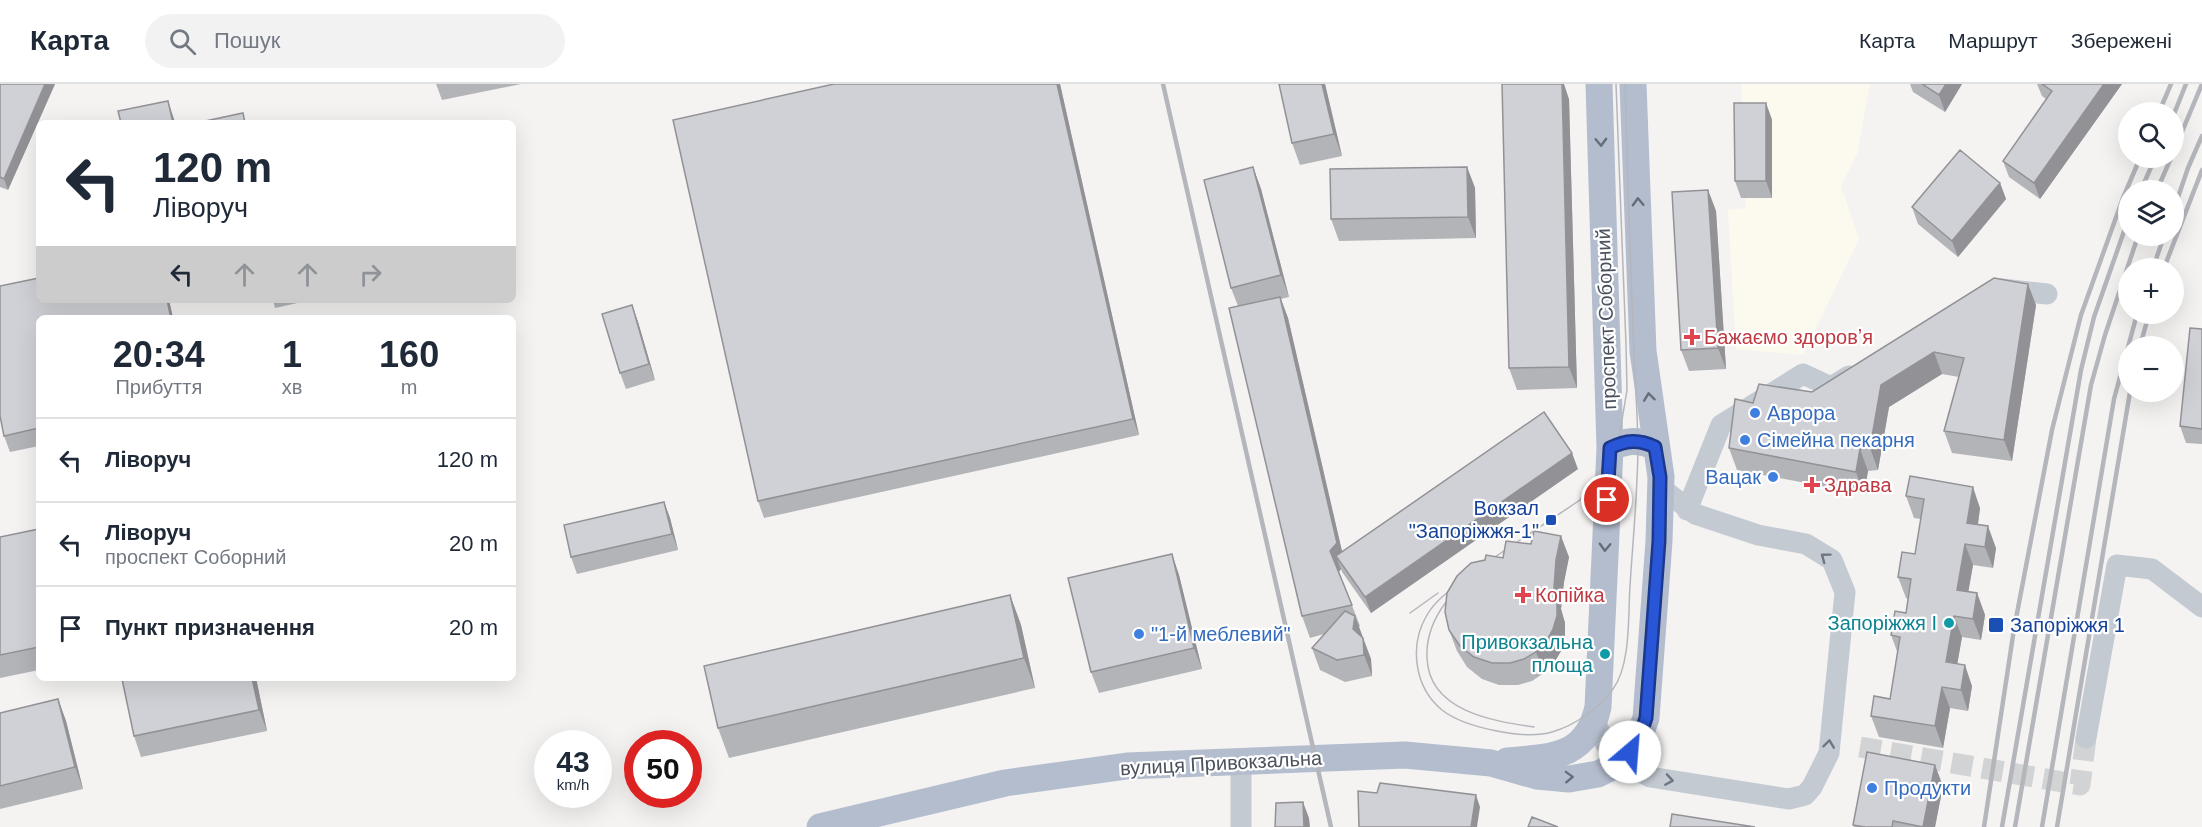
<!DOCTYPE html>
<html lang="uk">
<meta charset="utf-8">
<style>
:root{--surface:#fff;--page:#f2f2f3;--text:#1f2937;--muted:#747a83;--line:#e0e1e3}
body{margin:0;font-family:Helvetica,sans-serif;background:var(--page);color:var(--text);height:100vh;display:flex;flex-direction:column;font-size:22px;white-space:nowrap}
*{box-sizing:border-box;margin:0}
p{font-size:20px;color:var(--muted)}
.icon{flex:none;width:33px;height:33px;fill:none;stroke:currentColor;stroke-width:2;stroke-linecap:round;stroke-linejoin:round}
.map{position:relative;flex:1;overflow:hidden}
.sheet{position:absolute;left:36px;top:231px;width:480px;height:366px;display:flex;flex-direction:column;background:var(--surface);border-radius:9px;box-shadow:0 6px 24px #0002}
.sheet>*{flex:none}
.hud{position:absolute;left:36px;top:36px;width:480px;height:183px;border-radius:9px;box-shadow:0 6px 24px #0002;background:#fff;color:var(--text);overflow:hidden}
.fabs{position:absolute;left:2118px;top:18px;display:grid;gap:12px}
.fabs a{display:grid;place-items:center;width:66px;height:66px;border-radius:50%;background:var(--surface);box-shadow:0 6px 24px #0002;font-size:30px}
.speed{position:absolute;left:534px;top:646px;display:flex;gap:12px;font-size:30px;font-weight:700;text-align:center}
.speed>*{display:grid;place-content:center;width:78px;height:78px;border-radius:50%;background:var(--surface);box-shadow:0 6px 24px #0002;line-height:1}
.speed small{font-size:15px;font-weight:400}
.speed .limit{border:9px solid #d22;background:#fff;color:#111}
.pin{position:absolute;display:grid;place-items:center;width:51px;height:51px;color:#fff;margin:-26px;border:3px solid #fff;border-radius:50%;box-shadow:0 2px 6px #0007}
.me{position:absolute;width:66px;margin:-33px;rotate:27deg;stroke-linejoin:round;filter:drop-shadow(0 0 4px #0008)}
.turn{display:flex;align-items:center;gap:21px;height:126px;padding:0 18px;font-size:27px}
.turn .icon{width:78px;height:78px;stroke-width:2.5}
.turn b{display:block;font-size:42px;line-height:51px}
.lanes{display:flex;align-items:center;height:57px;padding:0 18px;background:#0003;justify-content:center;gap:30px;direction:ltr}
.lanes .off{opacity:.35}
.eta{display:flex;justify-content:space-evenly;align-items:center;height:102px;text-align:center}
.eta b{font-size:36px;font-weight:700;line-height:42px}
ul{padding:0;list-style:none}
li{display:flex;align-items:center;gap:18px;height:84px;padding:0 18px;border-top:2px solid var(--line)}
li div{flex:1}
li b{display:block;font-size:22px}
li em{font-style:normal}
header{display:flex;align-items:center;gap:36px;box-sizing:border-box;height:84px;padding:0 30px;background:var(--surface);border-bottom:2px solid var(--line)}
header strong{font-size:28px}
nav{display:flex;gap:33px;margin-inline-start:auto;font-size:21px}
.search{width:420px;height:54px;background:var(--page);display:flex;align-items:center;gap:15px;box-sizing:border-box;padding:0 21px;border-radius:33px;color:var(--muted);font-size:22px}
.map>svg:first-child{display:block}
.commercial{fill:#fcfaef}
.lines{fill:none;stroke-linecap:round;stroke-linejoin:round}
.minor-tunnel{stroke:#d2d3d4;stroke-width:21;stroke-dasharray:21 10;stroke-linecap:butt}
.minor{stroke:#c4cad2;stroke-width:21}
.major{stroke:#b4bdce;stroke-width:27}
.tram{stroke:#b5b6bc;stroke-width:1.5}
.rail{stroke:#b5b6bc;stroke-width:4.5}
.wall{fill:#b3b4b8}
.shaded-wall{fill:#929296}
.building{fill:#d0d1d6;stroke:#929296;stroke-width:1.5}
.oneway{stroke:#656d7a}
.oneway2{stroke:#6f7681}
.route-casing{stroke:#1b388c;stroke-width:15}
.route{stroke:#2956d7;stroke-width:10}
.health-dot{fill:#e0444e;stroke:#fff;stroke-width:2}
.shop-dot{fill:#3f7fe0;stroke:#fff;stroke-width:2}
.transit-dot{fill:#1a4fb4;stroke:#fff;stroke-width:2}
.culture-dot{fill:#0f9aa8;stroke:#fff;stroke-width:2}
.labels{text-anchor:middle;stroke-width:4.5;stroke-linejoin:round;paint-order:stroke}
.street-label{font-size:20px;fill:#4b525e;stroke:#fff}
.health-label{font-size:20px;fill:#be3a42;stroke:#fff;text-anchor:start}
.shop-label{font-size:20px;fill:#366cbe;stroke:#fff;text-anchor:start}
.transit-label{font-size:20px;fill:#164399;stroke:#fff;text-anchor:end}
.culture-label{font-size:20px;fill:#0d838f;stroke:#fff;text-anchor:end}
</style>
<header>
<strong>Карта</strong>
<div class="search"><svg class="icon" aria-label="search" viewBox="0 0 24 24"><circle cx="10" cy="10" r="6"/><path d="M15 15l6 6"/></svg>Пошук</div>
<nav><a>Карта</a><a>Маршрут</a><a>Збережені</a></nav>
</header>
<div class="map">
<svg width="2202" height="743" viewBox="0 0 2202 743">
<rect width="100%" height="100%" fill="#f4f3f2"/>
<path class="commercial" d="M1741 0H1870L1857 70 1841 102 1859 155 1803 271 1736 265 1728 126 1746 124Z"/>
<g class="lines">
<path class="minor-tunnel" d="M1860 663 2080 701 2086 654"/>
<path class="minor" d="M2002 205 2047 210
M1687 426 1721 341 1803 290 1831 303 1849 292
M1595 637 1605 659 1622 678 1650 693 1789 715 1805 711 1812 703 1829 669 1845 508 1832 476 1806 460 1758 451 1695 430 1660 403
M2086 654 2117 481 2152 485 2202 523
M1241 743V678"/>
<path class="major" d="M1610 364C1626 356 1639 355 1655 363
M1507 677C1551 673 1587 674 1598 623L1610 364 1599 0
M820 743 1005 699 1127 682 1405 671 1491 679 1537 692 1569 695 1598 690 1622 678 1638 657 1646 634 1659 457 1661 393 1643 267 1633 0"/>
<path class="tram" d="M1483 481 1580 416 1618 360 1627 306 1626 261 1616 0
M1461 498C1449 507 1435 517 1427 531 1409 561 1414 603 1442 626 1465 644 1525 656 1552 648 1576 641 1599 624 1613 605 1631 581 1628 531 1630 502 1633 454 1638 406 1638 359 1637 320 1634 282 1633 244 1630 163 1627 81 1625 0
M1446 518C1434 534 1426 554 1427 574 1429 627 1492 637 1534 643
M1410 529 1438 509"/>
<path class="rail" d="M1163 0 1331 743
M2159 28 2171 0
M2174 30 2186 0
M2174 67 2202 0
M2141 106 2155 74
M2157 106 2171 74
M2174 125 2188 84 2202 52
M2153 184 2164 152
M2164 184 2202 86
M2140 262 2149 230
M1984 743 2014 545 2052 346 2081 231 2123 114 2140 74
M2002 743 2081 286 2094 233 2128 136
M2015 743 2091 301 2105 251 2138 152
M2042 743 2114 315 2137 230
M2057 743 2130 308"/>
</g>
<path class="wall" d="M0 0H55L8 106 0 103Z
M436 0H521L442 16Z
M834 0H1060L1139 351 764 434 758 417Z
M1279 0H1325L1342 72 1300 81 1292 59Z
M1910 0H1962L1945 28 1913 8Z
M2037 0H2122L2040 115 2009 93 2003 77 2046 15 2042 12Z
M1569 15 1577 304 1517 306 1509 284Z
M1766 19 1772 36V114H1741L1735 97Z
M1253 83 1261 105 1289 213 1281 215 1288 234 1342 468 1578 385 1371 529 1342 488 1341 485 1339 488 1360 542 1359 543 1363 555 1371 575 1372 592 1345 598 1320 586 1312 564 1324 550 1310 554 1302 532 1238 222 1231 204Z
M1467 83 1475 104 1476 154 1339 157 1331 135Z
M2000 99 2006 115 1958 173 1918 140 1912 123Z
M1708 106 1716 127 1726 285 1689 287 1681 266Z
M39 194V216H169L173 234H39V362L10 368 4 352 0 332V202Z
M273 216H311L275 224Z
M632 221 638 238 655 296 626 305 620 289Z
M2036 221 2012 377 1952 369 1944 347 1959 293 1942 290 1889 323 1878 386 1868 387 1864 410 1737 386 1729 364 1753 319 1812 308Z
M2202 245V360L2186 359 2180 342Z
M1906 412 1980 424 1978 441 1996 464 1993 484 1973 481 1968 508 1977 509 1985 531 1981 556 1962 553 1957 580 1972 602 1968 627 1950 624 1943 664 1879 653 1871 632 1890 615 1898 570 1891 551 1906 529 1908 515 1906 514 1898 493 1915 470 1921 435 1914 434Z
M664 418 670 434 678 466 577 490 571 473Z
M39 445V586L0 594V453Z
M1172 470 1179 491 1202 585 1099 609 1091 588Z
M1569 473 1564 498 1561 525 1565 539V553L1561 567 1554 579 1544 589 1532 597 1518 601H1499L1482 595 1467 583 1457 567 1449 546 1503 474Z
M1010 511 1021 541 1035 604 729 674 718 644Z
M256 594 267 647 141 673 134 652Z
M58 615 66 637 83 705 0 725V629Z
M1943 702 1935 743H1854L1853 741Z"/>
<path class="shaded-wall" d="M45 0H55L8 106 4 95Z
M1057 0H1060L1139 351 1133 335Z
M1322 0H1325L1342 72 1334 50Z
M1562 0H1564L1569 15 1577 304 1569 283Z
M1946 0H1962L1945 28 1939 11Z
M2104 0H2122L2040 115 2034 99Z
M168 17 175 38 176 39H173Z
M1766 19 1772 36V114L1766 97Z
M1253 83 1261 105 1289 213 1281 191Z
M1467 83 1475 104 1476 154 1468 133Z
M2000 99 2006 115 1958 173 1952 157Z
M1708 106 1716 127 1726 285 1718 264Z
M2028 200 2036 221 2012 377 2004 356Z
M1280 213 1288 234 1345 480 1336 472 1341 485 1338 489 1330 467Z
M167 216H169L173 234H171Z
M632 221 638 238 655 296 649 280Z
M1934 268 1942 290 1889 323 1878 386 1870 364 1881 301Z
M1860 365 1868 387 1864 410 1856 388Z
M1572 369 1578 385 1371 529 1365 513Z
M1973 403 1980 424 1975 460 1967 439Z
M664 418 670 434 678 466 672 450Z
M1988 442 1996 464 1993 484 1985 463Z
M1561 452 1569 473 1564 498 1561 525 1565 539V553L1561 567 1554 579 1544 589 1536 568 1554 504 1556 476Z
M1965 460 1973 481 1965 527 1957 506Z
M1172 470 1179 491 1202 585 1194 564Z
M1977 509 1985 531 1981 556 1973 535Z
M1010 511 1021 541 1035 604 1024 574Z
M1355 532 1371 575 1372 592 1364 571 1353 545Z
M1954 532 1962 553 1954 599 1946 578Z
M1965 581 1972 602 1968 627 1961 606Z
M252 594H256L267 647 259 626Z
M1942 603 1950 624 1943 664 1935 642Z
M58 615 66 637 83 705 75 683Z
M1935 681 1943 702 1935 743H1923Z
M1476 711 1480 723 1477 743H1471Z
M1303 718 1309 734 1310 743H1304Z"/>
<path class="building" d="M0 0H45L4 95 0 93Z
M834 0H1057L1133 335 758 417 673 36Z
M1279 0H1322L1334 50 1292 59Z
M1502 0H1562L1569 283 1509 284Z
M1922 0H1946L1939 11Z
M2042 0H2104L2034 99 2003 77 2052 7Z
M168 17 173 39H121L118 27Z
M1734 19H1766V97H1735Z
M243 29 245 39H196Z
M1960 66 2000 99 1952 157 1912 123Z
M1253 83 1281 191 1231 204 1204 96Z
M1467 83 1468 133 1331 135 1330 85Z
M1708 106 1718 264 1681 266 1672 108Z
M39 194V216H167L171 234H39V344L4 352 0 332V202Z
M1994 194 2028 200 2004 356 1944 347 1964 274 1934 268 1881 301 1870 364 1860 365 1856 388 1729 364 1735 315 1753 319 1759 300 1812 308Z
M1280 213 1337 459 1330 467 1352 521 1302 532 1229 224Z
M632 221 649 280 620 289 602 230Z
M2190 244 2202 245V345L2180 342Z
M1544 328 1572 369 1365 513 1336 472Z
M1910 392 1973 403 1967 439 1988 442 1985 463 1965 460 1957 506 1977 509 1973 535 1954 532 1946 578 1965 581 1961 606 1942 603 1935 642 1871 632 1874 612 1890 615 1900 553 1891 551 1895 527 1906 529 1911 495 1898 493 1902 468 1915 470 1924 415 1906 412Z
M664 418 672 450 571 473 564 441Z
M39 445V563L0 571V453Z
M1534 447 1561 452 1556 476 1554 504 1557 518V532L1553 545 1546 558 1536 568 1524 575 1510 579H1492L1474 573 1460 562 1449 546 1445 528 1447 509 1457 492 1471 479 1485 476 1486 471 1503 474 1506 457 1531 460Z
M1172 470 1194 564 1091 588 1068 494Z
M1010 511 1024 574 718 644 704 582Z
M1345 527 1355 532 1353 545 1363 554 1364 571 1337 576 1312 564Z
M127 594H252L259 626 134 652 122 595Z
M58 615 75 683 0 702V629Z
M1867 668 1935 681 1923 743 1893 737 1892 743H1865L1853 741Z
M1380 699 1476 711 1471 743H1359L1358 707 1377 709Z
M1303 718 1304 743H1275L1276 719Z
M1672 730 1755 743H1670Z
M1532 733 1558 743H1528Z"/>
<defs><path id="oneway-chevron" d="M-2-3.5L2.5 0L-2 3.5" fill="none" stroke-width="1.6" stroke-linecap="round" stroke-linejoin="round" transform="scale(1.5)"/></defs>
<g class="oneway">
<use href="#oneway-chevron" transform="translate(1601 58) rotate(88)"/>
<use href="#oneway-chevron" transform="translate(1638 118) rotate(-92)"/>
<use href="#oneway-chevron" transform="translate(1649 313) rotate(-97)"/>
<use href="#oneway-chevron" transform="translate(1605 463) rotate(92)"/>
<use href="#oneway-chevron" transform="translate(1569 693) rotate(-2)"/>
</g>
<g class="oneway2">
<use href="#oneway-chevron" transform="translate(1825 473) rotate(-143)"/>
<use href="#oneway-chevron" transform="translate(1829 660) rotate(-83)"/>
<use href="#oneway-chevron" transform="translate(1669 696) rotate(9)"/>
</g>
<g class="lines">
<g class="route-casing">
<path id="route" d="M1607 416 1610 364C1626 356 1639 355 1655 363L1660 393 1659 457 1646 634 1638 657 1630 668"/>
</g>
<use href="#route" class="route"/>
</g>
<g class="health-dot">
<path d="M1689 244h6v6h6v6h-6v6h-6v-6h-6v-6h6z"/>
<path d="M1809 392h6v6h6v6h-6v6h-6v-6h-6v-6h6z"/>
<path d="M1520 502h6v6h6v6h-6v6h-6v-6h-6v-6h6z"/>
</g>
<g class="shop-dot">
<circle cx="1755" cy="329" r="6"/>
<circle cx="1745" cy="356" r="6"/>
<circle cx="1773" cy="393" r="6"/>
<circle cx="1139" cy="550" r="6"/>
<circle cx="1872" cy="704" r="6"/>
</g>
<g class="transit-dot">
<rect x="1545" y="430" width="12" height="12" rx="3"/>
<rect x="1988" y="533" width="16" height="16" rx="3"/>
</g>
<g class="culture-dot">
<circle cx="1949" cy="539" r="6"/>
<circle cx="1605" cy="570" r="6"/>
</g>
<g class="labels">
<g class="street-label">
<text transform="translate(1606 235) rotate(-92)" y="7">проспект Соборний</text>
<text transform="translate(1221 679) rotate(-3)" y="7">вулиця Привокзальна</text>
</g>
<g class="health-label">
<text x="1704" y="260">Бажаємо здоровʼя</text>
<text x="1824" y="408">Здрава</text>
<text x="1535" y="518">Копійка</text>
</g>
<g class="shop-label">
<text x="1767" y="336">Аврора</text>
<text x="1757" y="363">Сімейна пекарня</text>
<text x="1761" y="400" text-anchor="end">Вацак</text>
<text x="1151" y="557">"1-й меблевий"</text>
<text x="1884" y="711">Продукти</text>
</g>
<g class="transit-label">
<text x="1539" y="431">Вокзал<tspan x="1539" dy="23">"Запоріжжя-1"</tspan></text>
<text x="2010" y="548" text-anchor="start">Запоріжжя 1</text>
</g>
<g class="culture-label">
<text x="1937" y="546">Запорiжжя I</text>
<text x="1593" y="565">Привокзальна<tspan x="1593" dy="23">площа</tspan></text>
</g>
</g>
</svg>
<div class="fabs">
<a><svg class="icon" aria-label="search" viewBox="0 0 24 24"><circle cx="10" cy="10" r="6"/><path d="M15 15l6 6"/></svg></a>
<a><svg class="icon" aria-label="layers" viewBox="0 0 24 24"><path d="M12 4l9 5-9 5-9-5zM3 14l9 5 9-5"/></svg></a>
<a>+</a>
<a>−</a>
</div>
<div class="speed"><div>43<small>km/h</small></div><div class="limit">50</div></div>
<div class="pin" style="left:1607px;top:416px;background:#d93025"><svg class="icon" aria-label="arrive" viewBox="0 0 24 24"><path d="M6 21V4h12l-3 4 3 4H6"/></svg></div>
<svg class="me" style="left:1630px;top:668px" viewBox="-20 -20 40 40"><circle r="19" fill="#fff"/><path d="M0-13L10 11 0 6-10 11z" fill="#2956d7"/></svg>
<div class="hud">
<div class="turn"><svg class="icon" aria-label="left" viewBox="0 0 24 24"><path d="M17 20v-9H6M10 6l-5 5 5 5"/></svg><div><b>120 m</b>Ліворуч</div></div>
<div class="lanes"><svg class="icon" aria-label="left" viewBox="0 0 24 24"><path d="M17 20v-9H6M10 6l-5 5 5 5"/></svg><svg class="icon off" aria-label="ahead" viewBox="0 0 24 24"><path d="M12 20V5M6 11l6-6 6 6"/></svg><svg class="icon off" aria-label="ahead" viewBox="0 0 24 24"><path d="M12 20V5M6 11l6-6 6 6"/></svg><svg class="icon off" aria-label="right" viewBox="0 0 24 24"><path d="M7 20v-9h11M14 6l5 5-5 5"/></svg></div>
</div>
<section class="sheet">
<div class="eta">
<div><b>20:34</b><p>Прибуття</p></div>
<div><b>1</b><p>хв</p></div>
<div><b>160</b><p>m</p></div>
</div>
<ul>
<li><svg class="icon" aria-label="left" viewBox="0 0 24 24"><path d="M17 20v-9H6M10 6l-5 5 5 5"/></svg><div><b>Ліворуч</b></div><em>120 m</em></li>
<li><svg class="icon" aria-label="left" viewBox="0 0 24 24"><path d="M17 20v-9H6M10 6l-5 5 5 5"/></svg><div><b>Ліворуч</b><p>проспект Соборний</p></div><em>20 m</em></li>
<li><svg class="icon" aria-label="arrive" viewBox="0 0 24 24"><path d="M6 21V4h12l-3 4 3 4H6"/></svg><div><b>Пункт призначення</b></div><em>20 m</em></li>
</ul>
</section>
</div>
